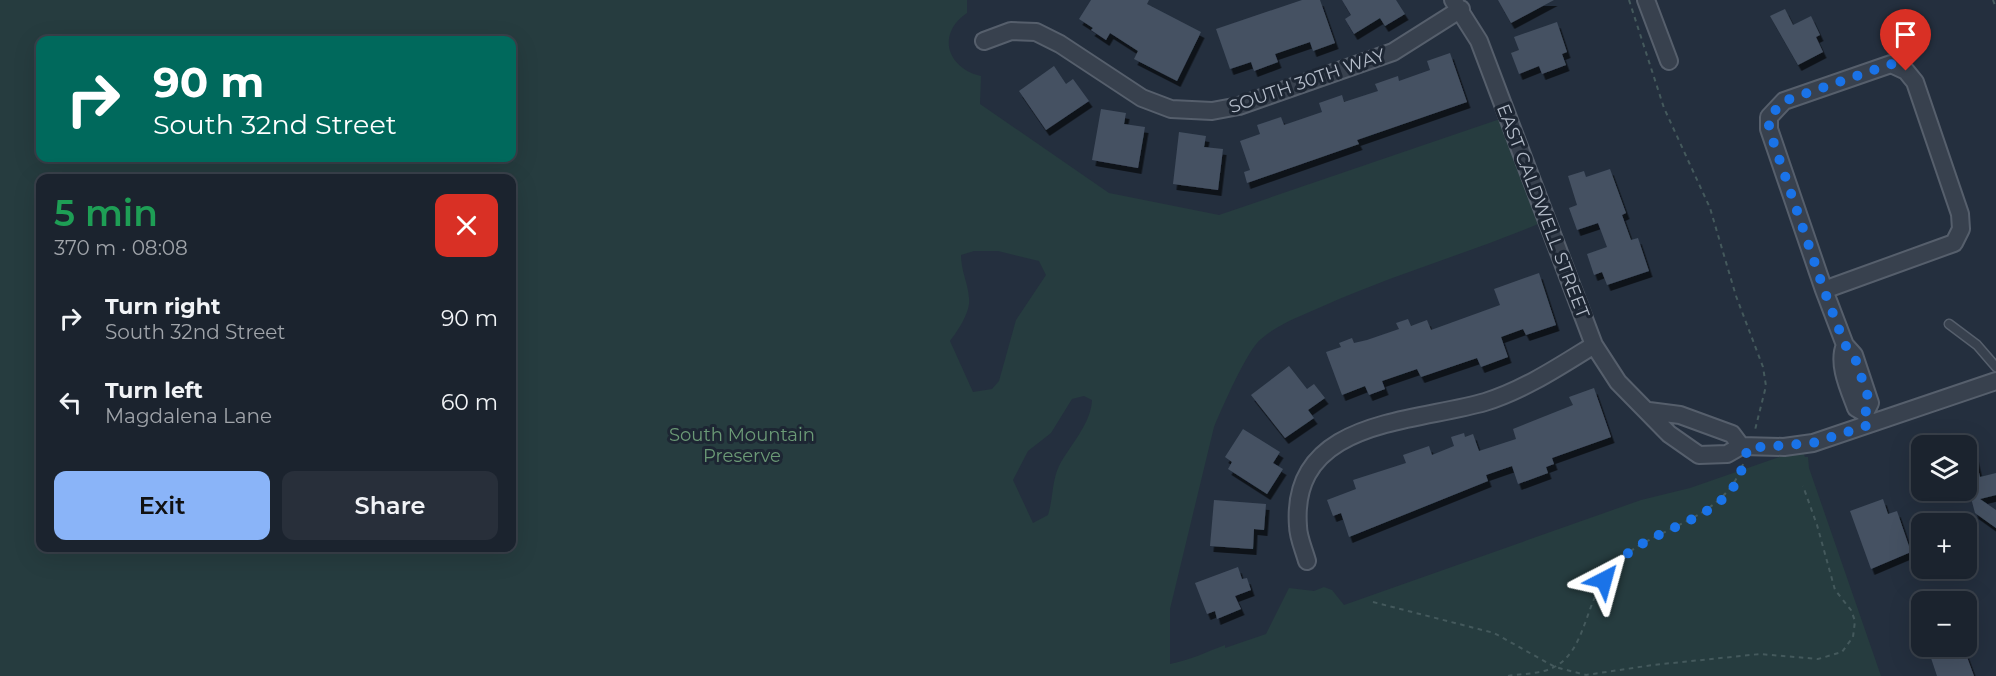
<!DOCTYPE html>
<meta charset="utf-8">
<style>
:root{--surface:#1b232e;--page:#282f3a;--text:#f1f3f6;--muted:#a0a4aa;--line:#39404a;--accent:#8ab4f8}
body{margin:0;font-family:Montserrat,sans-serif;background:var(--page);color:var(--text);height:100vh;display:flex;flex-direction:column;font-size:22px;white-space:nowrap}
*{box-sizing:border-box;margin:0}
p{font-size:20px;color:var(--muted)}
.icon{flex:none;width:33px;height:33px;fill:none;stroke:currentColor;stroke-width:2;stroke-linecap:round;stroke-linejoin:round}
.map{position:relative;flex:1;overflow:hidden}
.drawer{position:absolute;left:36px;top:174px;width:480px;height:378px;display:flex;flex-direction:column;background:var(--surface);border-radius:12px;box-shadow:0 6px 24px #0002,0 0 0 2px var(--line)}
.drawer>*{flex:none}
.top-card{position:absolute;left:36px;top:36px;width:480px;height:126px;border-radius:12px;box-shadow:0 6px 24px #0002,0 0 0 2px var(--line);background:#00695c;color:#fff;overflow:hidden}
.fabs{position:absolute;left:1911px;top:435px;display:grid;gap:12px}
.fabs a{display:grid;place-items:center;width:66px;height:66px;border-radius:12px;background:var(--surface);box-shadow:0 6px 24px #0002,0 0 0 2px var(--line);font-size:30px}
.pin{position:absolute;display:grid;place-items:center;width:51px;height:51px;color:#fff;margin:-62px -26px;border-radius:50% 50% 50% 0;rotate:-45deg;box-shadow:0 0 6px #0007}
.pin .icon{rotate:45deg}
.me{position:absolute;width:66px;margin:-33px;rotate:39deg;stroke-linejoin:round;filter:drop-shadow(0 0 4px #0008)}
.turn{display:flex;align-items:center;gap:21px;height:126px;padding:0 18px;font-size:27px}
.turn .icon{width:78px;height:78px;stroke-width:2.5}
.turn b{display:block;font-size:42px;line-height:51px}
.round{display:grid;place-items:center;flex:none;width:63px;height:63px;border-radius:12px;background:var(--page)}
.overview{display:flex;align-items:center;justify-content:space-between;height:102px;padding:0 18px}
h1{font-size:36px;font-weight:600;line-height:45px;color:#1e9e55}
.action{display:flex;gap:12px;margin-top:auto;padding:12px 18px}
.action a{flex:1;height:69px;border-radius:12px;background:var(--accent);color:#111;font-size:24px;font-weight:600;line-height:69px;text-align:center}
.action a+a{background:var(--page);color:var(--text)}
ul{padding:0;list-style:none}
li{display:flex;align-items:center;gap:18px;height:84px;padding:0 18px}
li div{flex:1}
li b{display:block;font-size:22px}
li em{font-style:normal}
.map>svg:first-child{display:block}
.green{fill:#263c3f;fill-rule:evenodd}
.building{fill:#455162;filter:url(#shadow)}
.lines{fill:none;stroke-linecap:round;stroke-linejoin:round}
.lane-casing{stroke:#565f6c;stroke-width:11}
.street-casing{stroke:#565f6c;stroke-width:20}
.path{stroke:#44595c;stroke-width:2;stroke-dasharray:4.5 4.5;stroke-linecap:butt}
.lane{stroke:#38414e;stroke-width:8}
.street{stroke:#38414e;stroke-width:16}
.route{stroke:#1a73e8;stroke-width:10;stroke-dasharray:0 18}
.labels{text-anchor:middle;stroke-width:6;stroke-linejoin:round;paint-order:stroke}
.street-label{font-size:18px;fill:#b4bcc9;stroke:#1d2633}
.park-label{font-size:18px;fill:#6b9a76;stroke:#1d2633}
</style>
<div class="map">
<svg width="1996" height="676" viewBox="0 0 1996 676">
<defs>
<filter id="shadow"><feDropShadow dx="3.5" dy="6" stdDeviation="0" flood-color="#0009"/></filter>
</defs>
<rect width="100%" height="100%" fill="#242f3e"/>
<path class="green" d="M0 0H967V13C936 34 947 68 981 76L980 104 1109 193 1219 215 1500 119 1538 224C1466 254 1392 275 1321 307 1301 316 1278 324 1261 339 1247 350 1222 408 1214 427L1170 609V664C1191 660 1206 652 1225 645V648L1266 634 1289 588 1314 591 1324 587 1332 590 1344 605 1641 500 1690 488 1802 449 1805 457H1808L1809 468 1881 676H0ZM40 40H512V158H40ZM40 178H512V548H40ZM974 251H998L1039 261 1046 275 1016 320 999 381 992 389 973 392 950 341C958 331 971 311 969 298 968 283 961 271 961 255ZM1084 396 1092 400C1091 424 1070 445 1059 466 1052 480 1053 500 1048 515L1033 523 1013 480 1028 451 1051 433 1072 399Z"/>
<path class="building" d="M1091 0H1149L1147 4 1201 32 1177 81 1134 59 1138 51 1110 33 1106 40 1091 30 1093 28 1079 19Z
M1302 0H1320L1335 43 1313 51 1310 42 1275 54 1278 62 1254 71 1251 62 1230 69 1216 29Z
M1342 0H1396L1405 14 1385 26 1380 18 1354 34 1345 19 1351 15Z
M1498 0H1554L1511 23Z
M1785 9 1793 25 1811 16 1820 35 1816 37 1823 52 1798 65 1770 16Z
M1557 22 1567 52 1562 54 1566 65 1542 74 1539 66 1519 74 1511 53 1519 50 1514 37Z
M1450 53 1467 102 1357 140 1359 144 1247 183 1244 172 1250 170 1240 141 1260 134 1257 125 1281 117 1284 125 1322 112 1319 103 1342 95 1344 102 1378 91 1375 84 1398 76 1399 81 1430 70 1427 61Z
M1054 66 1066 84 1073 79 1089 101 1046 130 1019 91Z
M1101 109 1126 113 1124 124 1145 127 1138 168 1092 160Z
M1179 132 1206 136 1204 147 1223 149 1218 190 1173 184Z
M1610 169 1626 213 1622 215 1631 240 1638 238 1649 271 1607 285 1602 272 1594 275 1587 254 1607 247 1598 223 1577 230 1569 208 1577 205 1568 176 1584 171 1586 177Z
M1539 273 1556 325 1526 335 1523 329 1501 337 1508 357 1481 367 1477 358 1421 377 1417 369 1382 381 1385 389 1369 395 1365 386 1342 395 1326 352 1341 347 1339 343 1352 338 1354 343 1367 340 1399 329 1396 323 1408 319 1411 326 1427 320 1431 330 1500 305 1494 289Z
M1289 366 1307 389 1314 384 1325 398 1308 410 1314 418 1285 438 1251 395Z
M1594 388 1611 437 1552 458 1554 464 1546 467 1548 473 1518 484 1512 466 1486 475 1488 481 1349 537 1341 513 1333 516 1327 500 1356 489 1353 480 1406 463 1403 455 1429 446 1432 455 1454 446 1451 437 1464 433 1465 437 1473 434 1479 451 1516 439 1513 429 1573 405 1569 397Z
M1243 429 1280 452 1273 463 1283 469 1267 494 1228 469 1232 462 1225 457Z
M1971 438 1980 477 1996 473V495L1980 499 1996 510V528L1975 513 1966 479V439Z
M1883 499 1888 514 1897 511 1911 552 1871 569 1850 511Z
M1214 500 1266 504 1264 530 1254 529 1253 549 1210 546Z
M1238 567 1242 579 1247 578 1251 590 1235 596 1241 609 1217 619 1215 611 1207 614 1195 583Z
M1927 646H1963L1974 676H1937Z"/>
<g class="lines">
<g class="lane-casing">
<path id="lane" d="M1949 324 1977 345 1996 367"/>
</g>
<g class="street-casing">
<path id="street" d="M1453 0 1479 41 1594 345 1618 382 1669 434 1699 455 1727 454 1741 446
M1646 0 1669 61
M984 41 1011 31 1036 32 1060 44 1142 98 1171 109 1212 111 1239 106 1393 52 1461 9
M1824 290 1954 243 1961 229 1960 214 1915 82 1906 71 1891 64 1784 101 1769 117V129L1824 290 1845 345 1854 355 1870 403 1865 413
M1845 345C1837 364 1849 389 1856 408L1865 413 1868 422
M1649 411 1680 415 1732 434 1741 446
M1741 446 1784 447 1813 443 1996 381
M1307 561C1304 550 1298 537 1298 526 1290 419 1413 423 1485 402 1524 390 1560 366 1594 345"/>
</g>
<path class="path" d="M1629 0 1664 108 1710 208 1736 296 1763 367 1766 386 1755 430
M1993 0 1996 8
M1373 602 1494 633 1555 667 1586 675 1653 665 1760 654 1818 659 1842 652 1853 637 1855 621 1851 610 1835 590 1817 525 1803 486
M1508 676C1520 674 1533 674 1544 671 1582 661 1583 616 1600 587 1604 580 1608 570 1614 564 1656 525 1723 522 1743 464"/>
<use href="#lane" class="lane"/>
<use href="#street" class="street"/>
</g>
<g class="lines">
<path class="route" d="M1604 580C1634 528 1708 529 1736 483 1742 473 1744 459 1748 448L1813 443 1869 425 1865 413 1870 403 1854 355 1845 345 1824 290 1769 129V117L1784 101 1891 64 1906 71"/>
</g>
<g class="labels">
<g class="street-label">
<text transform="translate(1307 81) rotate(-19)" y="6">SOUTH 30TH WAY</text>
<text transform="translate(1543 211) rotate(69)" y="6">EAST CALDWELL STREET</text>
</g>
<g class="park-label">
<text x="742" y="441">South Mountain<tspan x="742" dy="21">Preserve</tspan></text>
</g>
</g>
</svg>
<div class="fabs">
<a><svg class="icon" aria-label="layers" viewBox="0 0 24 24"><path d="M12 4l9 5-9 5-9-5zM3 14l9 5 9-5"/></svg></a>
<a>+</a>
<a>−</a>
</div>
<div class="pin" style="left:1906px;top:71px;background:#d93025"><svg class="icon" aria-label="arrive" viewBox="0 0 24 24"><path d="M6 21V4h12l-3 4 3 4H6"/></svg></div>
<svg class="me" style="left:1604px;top:580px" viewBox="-20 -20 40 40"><path d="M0-17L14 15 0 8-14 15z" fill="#1a73e8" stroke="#fff" stroke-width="4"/></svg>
<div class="top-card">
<div class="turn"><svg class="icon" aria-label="right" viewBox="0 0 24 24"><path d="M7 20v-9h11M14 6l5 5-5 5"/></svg><div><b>90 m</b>South 32nd Street</div></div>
</div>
<section class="drawer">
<div class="overview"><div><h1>5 min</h1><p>370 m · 08:08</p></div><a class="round" style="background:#d93025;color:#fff"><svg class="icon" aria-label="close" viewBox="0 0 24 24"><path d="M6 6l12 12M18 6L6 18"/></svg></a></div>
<ul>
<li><svg class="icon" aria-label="right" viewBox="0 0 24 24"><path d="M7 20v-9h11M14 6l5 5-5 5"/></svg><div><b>Turn right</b><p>South 32nd Street</p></div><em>90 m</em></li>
<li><svg class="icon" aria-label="left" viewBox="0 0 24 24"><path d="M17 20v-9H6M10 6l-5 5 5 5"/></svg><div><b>Turn left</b><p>Magdalena Lane</p></div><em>60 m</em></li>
</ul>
<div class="action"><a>Exit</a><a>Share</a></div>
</section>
</div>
